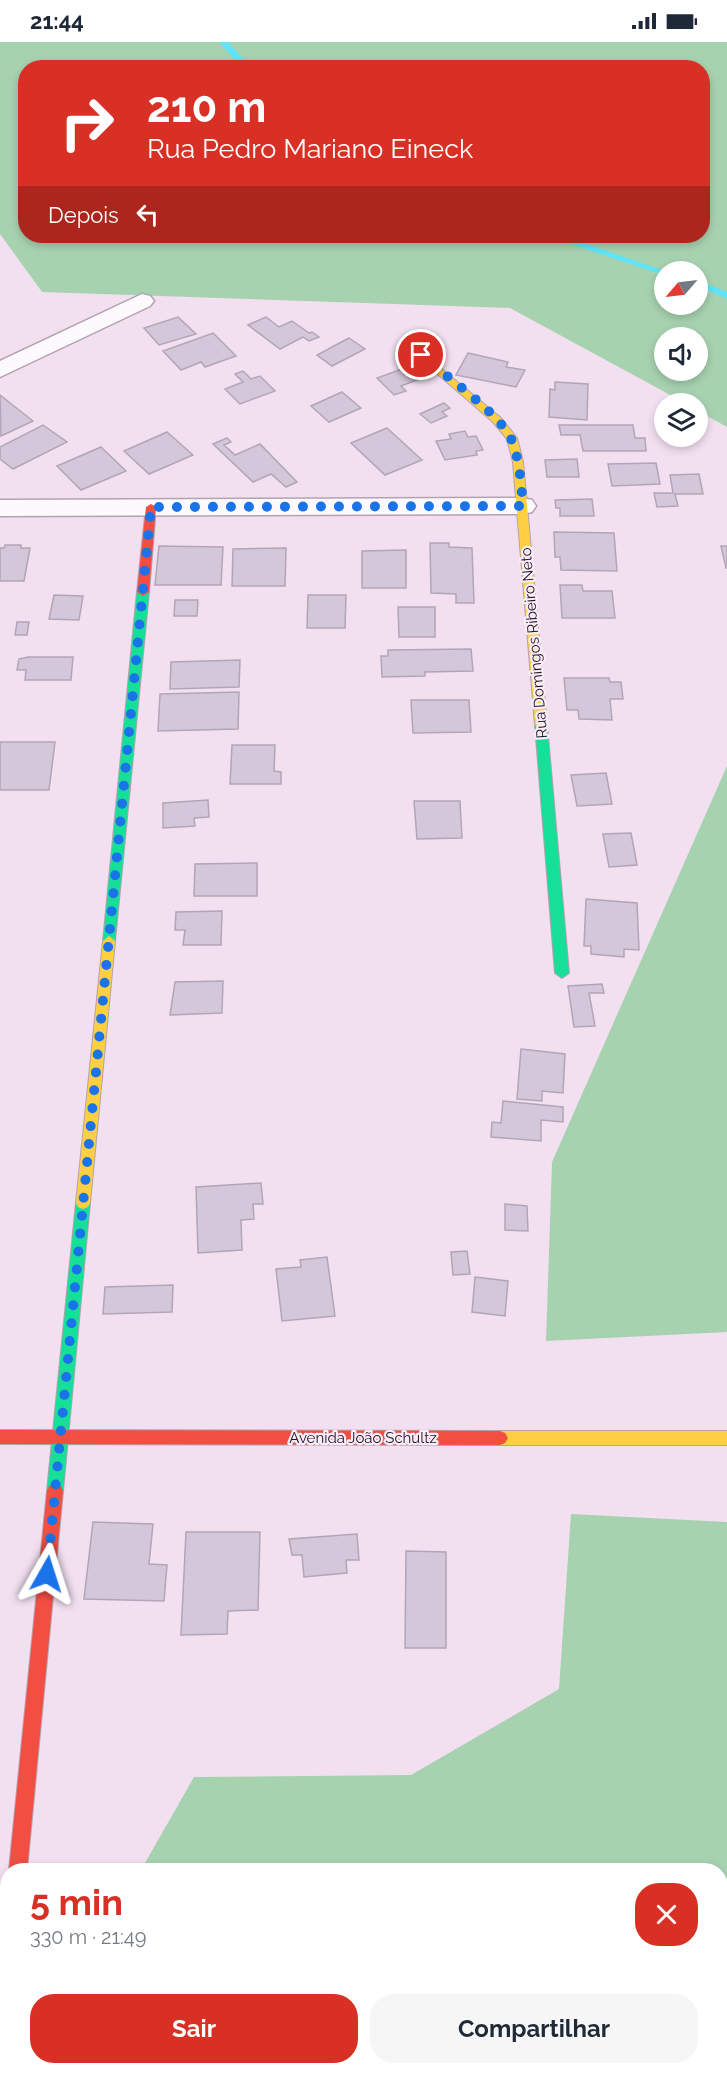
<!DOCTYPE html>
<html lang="pt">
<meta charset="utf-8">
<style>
:root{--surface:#fff;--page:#f6f6f7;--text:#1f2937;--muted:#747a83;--accent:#d93025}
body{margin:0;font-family:Raleway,sans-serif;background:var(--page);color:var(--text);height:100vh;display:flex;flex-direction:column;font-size:22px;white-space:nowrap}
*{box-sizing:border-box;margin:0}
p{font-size:20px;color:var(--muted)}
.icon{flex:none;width:33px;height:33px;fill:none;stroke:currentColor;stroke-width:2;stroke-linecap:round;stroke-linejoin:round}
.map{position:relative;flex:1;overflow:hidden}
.sheet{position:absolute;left:0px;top:1821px;width:728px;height:212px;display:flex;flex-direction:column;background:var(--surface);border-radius:24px 24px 0 0;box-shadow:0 3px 9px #0003}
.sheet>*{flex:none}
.guide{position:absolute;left:18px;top:18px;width:692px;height:183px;border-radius:24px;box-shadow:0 3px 9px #0003;background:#d93025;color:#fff;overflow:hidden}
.needle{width:39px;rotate:242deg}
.controls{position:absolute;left:654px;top:219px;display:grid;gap:12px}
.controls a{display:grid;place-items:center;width:54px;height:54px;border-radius:50%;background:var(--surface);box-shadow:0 3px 9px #0003;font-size:30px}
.pin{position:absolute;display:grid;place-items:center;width:51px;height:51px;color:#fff;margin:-26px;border:3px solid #fff;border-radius:50%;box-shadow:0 2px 6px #0007}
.me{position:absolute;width:66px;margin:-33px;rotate:6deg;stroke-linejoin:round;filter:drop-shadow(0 0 4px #0008)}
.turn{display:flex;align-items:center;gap:21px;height:126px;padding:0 30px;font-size:27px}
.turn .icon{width:78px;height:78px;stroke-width:2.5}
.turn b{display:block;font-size:42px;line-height:51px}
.then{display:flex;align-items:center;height:57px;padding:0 30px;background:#0003;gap:12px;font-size:22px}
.round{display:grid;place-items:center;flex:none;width:63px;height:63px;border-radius:24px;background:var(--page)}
.summary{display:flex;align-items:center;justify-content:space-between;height:102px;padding:0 30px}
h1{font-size:36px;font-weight:700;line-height:45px;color:var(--accent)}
.primary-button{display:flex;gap:12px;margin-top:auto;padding:12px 30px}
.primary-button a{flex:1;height:69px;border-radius:24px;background:var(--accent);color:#fff;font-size:24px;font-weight:700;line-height:69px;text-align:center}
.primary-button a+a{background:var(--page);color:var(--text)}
.status{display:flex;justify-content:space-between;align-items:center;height:42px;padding:0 30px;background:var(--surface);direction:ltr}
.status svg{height:16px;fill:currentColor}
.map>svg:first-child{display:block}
.forest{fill:#a7d2b0;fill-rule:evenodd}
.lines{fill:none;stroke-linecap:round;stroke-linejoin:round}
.stream{fill:#60e4f9;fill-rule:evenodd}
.building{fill:#d5c7da;stroke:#b2a5b7;stroke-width:1.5}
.street-casing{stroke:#b3a2b2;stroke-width:3}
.fast-casing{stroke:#b3a2b2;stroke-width:2}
.slow-casing{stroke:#b3a2b2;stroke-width:2}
.jam-casing{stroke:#b3a2b2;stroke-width:2}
.street{fill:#fdfafd;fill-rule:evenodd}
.fast{fill:#16e098;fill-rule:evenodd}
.slow{fill:#ffcf43;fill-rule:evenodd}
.jam{fill:#f24e42;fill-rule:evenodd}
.route{stroke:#1a73e8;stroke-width:10;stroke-dasharray:0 18}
.labels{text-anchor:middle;stroke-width:4.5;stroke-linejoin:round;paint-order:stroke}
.street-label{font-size:15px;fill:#241224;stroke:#f9eef8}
</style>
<div class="status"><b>21:44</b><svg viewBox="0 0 49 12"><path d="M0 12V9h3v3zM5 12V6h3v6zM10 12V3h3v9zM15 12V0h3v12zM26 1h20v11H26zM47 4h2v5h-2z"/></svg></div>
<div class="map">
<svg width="727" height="2032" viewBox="0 0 727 2032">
<rect width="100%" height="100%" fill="#f2e0f1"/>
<path class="forest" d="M0 0H727V385L698 369V362L685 361 510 266 42 250 0 192ZM26 26H702V194H26ZM664 230H698V262H664ZM664 296H698V328H664Z
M727 724V1290L546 1299 552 1120Z
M571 1472 727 1480V2032H69V2025H720V1828H141L194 1735 411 1733 559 1647Z"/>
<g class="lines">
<path class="stream" d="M219 0H228L251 26H242Z
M551 194H563L668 230H664V233L661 232 552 196Z
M698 238 727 250V257L698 244Z
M727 1935V2015L722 2017 727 2024V2032H709V2025H720V1939Z"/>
</g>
<path class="building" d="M178 275 196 292 159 303 144 286Z
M266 275 279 285 292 279 309 291 312 290 319 295 309 299 303 295 280 307 248 283Z
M213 291 236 314 205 325 201 320 181 328 163 309Z
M349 296 365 307 332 324 317 313Z
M468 311 508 320 506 325 525 328 516 345 456 333Z
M410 324 422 336 401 344 406 349 394 353 377 336Z
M243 329 251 337 260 334 275 349 240 362 225 347 243 340 235 332Z
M555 340 588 342 587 378 549 375 550 347 555 348Z
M342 350 361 366 329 380 311 364Z
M0 353 33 379 1 394Z
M444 361 450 366 442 370 447 374 431 381 420 372Z
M43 383 67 400 13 427 0 417V405Z
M559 383H633L635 396H645L646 409H583L580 393H561Z
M387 386 422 418 385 433 351 401Z
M465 389 468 395 476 394 483 408 476 409 477 413 445 418 436 399 451 397 449 392Z
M167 390 193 413 149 432 124 409Z
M227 396 231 400 224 403 235 413 260 402 297 440 286 445 271 432 253 440 213 402Z
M101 405 126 429 81 448 57 424Z
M577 417 579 435H547L545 418Z
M656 421 660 442 612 444 608 422Z
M699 432 703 452H675L678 464 657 465 654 451H673L670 433Z
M592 457 594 474H560V466H556L555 458Z
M554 490 614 491 617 529 561 528 560 515H555Z
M430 501H449V505L472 506 474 561H456V552L431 551Z
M5 503H21V506H30L24 539H0V506H4Z
M159 504 223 505 221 543H155Z
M721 504H727V526H726Z
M286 506 285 544H232L233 507Z
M406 508V546H362V509Z
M560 543H582L583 549H612L615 576H562Z
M54 553 83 554 79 578 49 577Z
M308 553H346L345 586H307Z
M175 558H198L197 574H174Z
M398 565H435V595H399Z
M17 580H29L27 593H15Z
M471 607 473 629 425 630V634L382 635 381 614H388V608Z
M28 615H73L71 638H25L26 628H17L19 617Z
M240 618 239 645 170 647 171 620Z
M564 636H609L610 640H621L623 657H610L612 678 579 677 578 668H567Z
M239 650 238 687 158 689 160 652Z
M411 658H469L471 690 413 691Z
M0 700H55L49 748H0Z
M232 703H275L274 729 281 730V742H230Z
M606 731 612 762 577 764 571 733Z
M208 758 209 775 194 776 195 784 163 786V761Z
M414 759H460L462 796 417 797Z
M631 791 637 823 609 825 603 792Z
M257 821V854H194L195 822Z
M586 857 637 861 639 908 624 907V915L591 912V904H584Z
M222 869 221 903H183L185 888H175L176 870Z
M223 939 222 971 170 973 175 940Z
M602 942 604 951H589L595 984 574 985 568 944Z
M521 1007 565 1012 563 1051 542 1049V1059L517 1057Z
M503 1059 563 1065V1080L541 1078V1099L491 1095 492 1080 501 1081Z
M261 1141 263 1162H253L254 1177 241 1178 242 1208 198 1211 196 1145Z
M505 1162 527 1164 528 1189 505 1188Z
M467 1209 470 1232 453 1233 451 1210Z
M327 1215 335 1274 282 1279 276 1227 301 1225 300 1218Z
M475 1235 508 1239 505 1274 472 1270Z
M173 1243 172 1270 103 1272 105 1245Z
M93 1480 153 1482 149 1522 167 1523 164 1559 84 1557Z
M186 1490H260L258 1568 228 1569 227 1592 181 1593Z
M357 1492 359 1518H346L347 1531 304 1535 302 1513H292L289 1497Z
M406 1509 446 1510V1606H405Z"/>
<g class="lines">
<g class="street-casing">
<path id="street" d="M142 252 150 254 154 259 150 264 0 335V319Z
M523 456 532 458 536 464 532 470 523 472 0 474V458Z
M8 1915V2025H18L16 2030 0 2032V1918Z"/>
</g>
<g class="fast-casing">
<path id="fast" d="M143 546 149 550 115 899 109 904 103 899 137 550Z
M541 679 547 683 569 931 562 936 555 931 535 683Z
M83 1155 88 1157 90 1161 63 1449 61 1454 55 1456 49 1454 47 1449 76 1161 78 1157Z"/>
</g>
<g class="slow-casing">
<path id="slow" d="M421 310 501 376 517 396 523 420 547 683 545 686 541 687 535 683 513 420 507 397 493 380 418 315 416 313Z
M109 894 115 899 90 1161 88 1165 83 1167 78 1165 76 1161 103 899Z
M500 1389H727V1403H500L495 1401 492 1396 495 1391Z"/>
</g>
<g class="jam-casing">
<path id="jam" d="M151 462 156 465 149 550 143 554 137 550 146 465Z
M0 1388 500 1389 505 1391 508 1396 505 1401 500 1403 0 1402Z
M55 1442 61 1444 63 1449 27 1828H9L47 1449 49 1444Z"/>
</g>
<use href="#street" class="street"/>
<use href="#fast" class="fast"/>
<use href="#slow" class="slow"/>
<use href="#jam" class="jam"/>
</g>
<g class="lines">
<path class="route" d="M47 1532 151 465 523 464C521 442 520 420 512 399 503 374 443 332 421 313"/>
</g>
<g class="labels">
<g class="street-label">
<text transform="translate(534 601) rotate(-95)" y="5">Rua Domingos Ribeiro Neto</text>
<text x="363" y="1401">Avenida João Schultz</text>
</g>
</g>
</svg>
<div class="controls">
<a><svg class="needle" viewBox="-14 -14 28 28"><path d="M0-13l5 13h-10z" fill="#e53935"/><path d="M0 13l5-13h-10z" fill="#747a83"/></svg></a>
<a><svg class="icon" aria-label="sound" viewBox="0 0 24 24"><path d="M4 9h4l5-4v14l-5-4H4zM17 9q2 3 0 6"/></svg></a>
<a><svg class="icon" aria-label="layers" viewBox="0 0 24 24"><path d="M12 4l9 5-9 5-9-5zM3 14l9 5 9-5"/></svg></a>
</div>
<div class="pin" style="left:421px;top:313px;background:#d93025"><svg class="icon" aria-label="arrive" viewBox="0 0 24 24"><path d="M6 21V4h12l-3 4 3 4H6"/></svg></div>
<svg class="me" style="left:47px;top:1532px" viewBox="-20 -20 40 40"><path d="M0-17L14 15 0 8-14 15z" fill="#1a73e8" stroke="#fff" stroke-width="4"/></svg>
<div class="guide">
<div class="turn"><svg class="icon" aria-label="right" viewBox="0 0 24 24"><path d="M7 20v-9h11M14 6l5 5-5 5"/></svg><div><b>210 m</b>Rua Pedro Mariano Eineck</div></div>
<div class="then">Depois<svg class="icon" aria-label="left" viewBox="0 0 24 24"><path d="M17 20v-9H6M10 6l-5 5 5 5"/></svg></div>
</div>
<section class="sheet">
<div class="summary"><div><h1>5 min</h1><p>330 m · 21:49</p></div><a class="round" style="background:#d93025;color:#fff"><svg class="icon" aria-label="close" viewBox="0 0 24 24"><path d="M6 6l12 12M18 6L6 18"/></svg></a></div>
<div class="primary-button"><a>Sair</a><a>Compartilhar</a></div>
</section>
</div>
